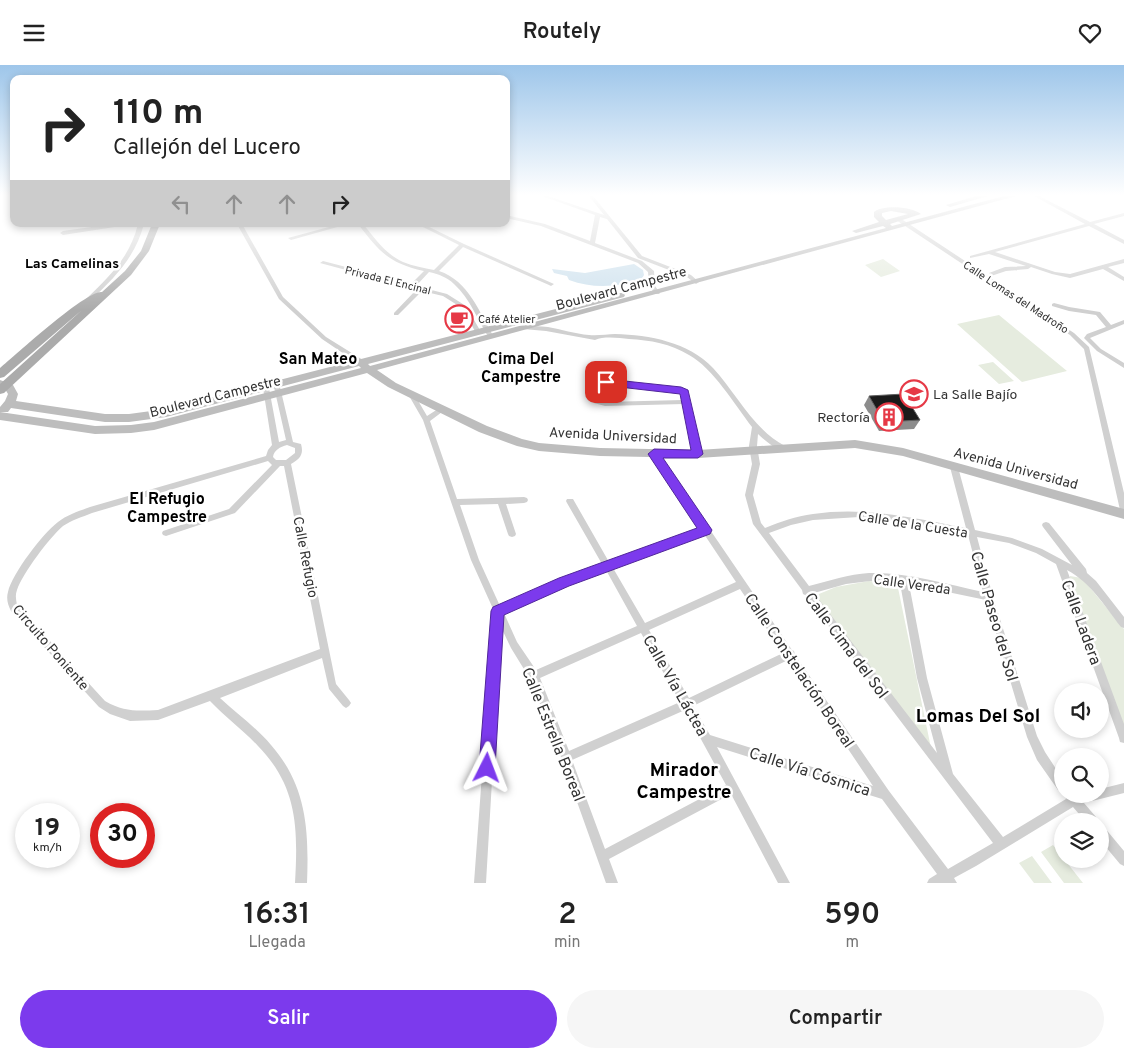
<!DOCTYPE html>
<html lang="es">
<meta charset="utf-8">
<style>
:root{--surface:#fff;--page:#f6f6f6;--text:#222;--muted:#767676;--accent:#7c3aed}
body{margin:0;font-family:Overpass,sans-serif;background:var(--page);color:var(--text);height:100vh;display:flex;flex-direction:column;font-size:19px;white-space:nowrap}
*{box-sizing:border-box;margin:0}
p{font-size:16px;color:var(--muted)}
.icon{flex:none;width:28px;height:28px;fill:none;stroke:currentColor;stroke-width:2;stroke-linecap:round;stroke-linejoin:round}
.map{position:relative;height:818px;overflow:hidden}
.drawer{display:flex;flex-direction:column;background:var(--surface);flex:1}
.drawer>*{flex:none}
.hud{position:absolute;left:10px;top:10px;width:500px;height:152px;border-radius:10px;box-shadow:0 2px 8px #0003;background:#fff;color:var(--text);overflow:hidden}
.tools{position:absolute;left:1054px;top:618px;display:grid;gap:10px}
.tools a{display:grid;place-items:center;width:55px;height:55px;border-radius:50%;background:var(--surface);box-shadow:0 2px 8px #0003;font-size:25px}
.speed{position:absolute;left:15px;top:738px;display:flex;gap:10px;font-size:25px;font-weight:700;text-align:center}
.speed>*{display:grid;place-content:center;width:65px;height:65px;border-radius:50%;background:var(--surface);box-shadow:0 2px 8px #0003;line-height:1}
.speed small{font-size:12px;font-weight:400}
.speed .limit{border:8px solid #d22;background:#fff;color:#111}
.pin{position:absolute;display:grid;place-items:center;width:42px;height:42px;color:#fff;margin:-21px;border-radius:10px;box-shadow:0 2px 8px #0006}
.me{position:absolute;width:55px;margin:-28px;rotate:3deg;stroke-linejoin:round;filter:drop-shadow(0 0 4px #0008)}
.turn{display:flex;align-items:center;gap:18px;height:105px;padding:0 20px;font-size:22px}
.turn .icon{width:65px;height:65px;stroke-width:2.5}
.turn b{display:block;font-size:35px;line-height:42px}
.lanes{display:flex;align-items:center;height:48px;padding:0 20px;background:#0003;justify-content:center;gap:25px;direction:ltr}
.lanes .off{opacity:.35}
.eta{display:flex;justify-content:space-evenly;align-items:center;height:85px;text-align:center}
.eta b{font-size:30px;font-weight:600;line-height:35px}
.action{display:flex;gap:10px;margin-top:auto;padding:10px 20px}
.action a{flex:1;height:58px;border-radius:30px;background:var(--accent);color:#fff;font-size:20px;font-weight:600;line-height:58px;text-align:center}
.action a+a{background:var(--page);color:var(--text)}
header{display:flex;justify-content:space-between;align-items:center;height:65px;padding:0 20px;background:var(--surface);font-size:22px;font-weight:600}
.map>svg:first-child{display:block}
.green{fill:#e6ecdf}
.water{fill:#cfe2ee}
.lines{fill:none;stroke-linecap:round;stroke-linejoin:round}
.street{fill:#d0d0d0;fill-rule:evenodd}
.secondary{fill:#bdbdbd;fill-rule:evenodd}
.primary{fill:#ababab;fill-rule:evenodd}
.wall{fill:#8c8c8c}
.building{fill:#1a1a1a;stroke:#5f5f5f}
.route{fill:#7c3aed;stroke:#51269a}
.labels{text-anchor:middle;stroke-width:5;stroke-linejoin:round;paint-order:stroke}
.far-street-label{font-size:11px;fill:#333;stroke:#fff}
.far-poi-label{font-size:11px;fill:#333;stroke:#fff;text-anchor:start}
.far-quarter-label{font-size:14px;font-weight:bold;fill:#000;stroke:#fff}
.street-label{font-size:14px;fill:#333;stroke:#fff}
.poi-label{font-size:14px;fill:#333;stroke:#fff;text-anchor:start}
.quarter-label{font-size:16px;font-weight:bold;fill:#000;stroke:#fff}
.near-street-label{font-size:16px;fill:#333;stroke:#fff}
.near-quarter-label{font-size:19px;font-weight:bold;fill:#000;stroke:#fff}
</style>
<header><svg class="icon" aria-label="menu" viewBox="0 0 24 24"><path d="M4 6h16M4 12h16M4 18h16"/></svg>Routely<svg class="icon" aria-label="heart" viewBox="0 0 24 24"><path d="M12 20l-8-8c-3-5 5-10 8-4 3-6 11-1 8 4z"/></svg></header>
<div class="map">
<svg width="1124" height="818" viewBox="0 0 1124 818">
<rect width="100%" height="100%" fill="#fff"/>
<path class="green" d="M883 194 900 206 881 212 865 200Z
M999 250 1067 306 1022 317 957 259Z
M993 297 1014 316 999 319 978 300Z
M1070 511 1082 513 1124 564V662L1070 514Z
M869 516 897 518 931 683 814 531 836 522Z
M1053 780 1083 818H1064L1041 787Z
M1032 791 1052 818H1034L1019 798Z"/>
<path class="water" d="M634 199 643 205 644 210 641 215C617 222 593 224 569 215L567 211 554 208 552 204 585 208Z"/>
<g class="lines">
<path class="street" d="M542 131H548L604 150 589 131H593L642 191 691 210 699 217 696 219 687 212 638 193 607 154 600 152 595 178 642 196 654 206 655 221 660 228 659 229H655L649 221 648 207 638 198 541 161 506 153V150L545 159 590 176 595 150Z
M1034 131H1039L1090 157 1124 148V151L1094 159 1124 175V179L1089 161 995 187 1055 207 1070 209 1124 194V198L1108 202 1124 212V216L1103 204 1070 213 1052 209 1031 202 1028 204 1006 206 991 211 989 210V208L1005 202 1026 201 989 189 970 193V191L1085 159Z
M896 153H900L1074 268 1089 282 1124 428V448L1121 447 1120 445 1084 284 1070 270 896 155Z
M113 159H124L121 161 63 170 60 168 63 166Z
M138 159H144C135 193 114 213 90 236H86V234C110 211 130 192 138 159Z
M237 159H242L283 232 326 272 363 295V299H359L322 274 279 234Z
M340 159H348L291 175 288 173Z
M358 159H363C375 173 385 189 403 197 413 201 424 203 434 205L459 180 417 159H423L464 179 554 219 551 221 549 220 463 182 439 206C469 216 479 247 494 272L493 273H489C478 256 470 233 454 219 447 212 438 209 429 207L416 221 447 229 466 241 481 267 480 268H476L462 243 443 231 422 226 398 250H394V248L417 224 320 198 323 196 411 219 424 206C388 198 380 187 358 159Z
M1054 238 1069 242 1100 247 1111 260 1124 255V259L1090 273 1101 284 1124 298V303L1097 286 1084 273 1087 269 1106 262 1096 250 1069 246 1052 241V239Z
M525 261C533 261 540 261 548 262 561 264 575 269 589 270 598 271 607 269 615 269 650 270 688 277 713 303 737 329 753 364 785 381L786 383 782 386C773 382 765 376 758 369L757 381 760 399 753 430 761 458 765 463C780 457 796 451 813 449 864 441 916 453 966 463L950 402 951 400H957L958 402 975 465 1012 473 1042 484 1072 500 1043 462 1042 460 1043 458 1046 457 1049 458 1086 504 1087 508 1096 516 1124 552V563L1121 562C1104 540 1091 518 1067 505L1124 659V678L1120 677 1119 673 1056 499 1036 488 1009 478 977 472 993 532 1037 671 1045 687 1062 713V726L1058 725 1037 695 1027 672 986 535 909 519 927 613 953 709 1003 772 1066 734 1064 729H1100V724L1124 718V728L1084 738 1096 752 1097 756H1085L1073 742 976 801 954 813 957 818H927L929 814 937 809 882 734 717 682 790 818H778L731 729 609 794 618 818H606L561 692 530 614 511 583 501 562 486 818H474L494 546 471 495 423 355 408 329 411 327H413L427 351 441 342H445L446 344 430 356 457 434 524 432 527 433 528 435 527 437 524 438 506 439 516 469 515 471 512 472 509 471 508 469 498 439 460 440 479 495 500 541 561 514 602 499 567 438 566 436 567 434H573L609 497 700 464 650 389 651 387H657L792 585 794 586 795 590 889 726 948 804 993 778 805 530 803 529 802 525 753 459 745 430 752 399 749 381 752 362C735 340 713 303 689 290 671 279 650 275 629 274 619 273 604 271 595 275L546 266 523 264V262ZM859 452 922 460 968 470 983 527C946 519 908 507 869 508 849 509 829 516 809 521L769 468 791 460 813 455ZM704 469 736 517 645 558 613 503ZM606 505 637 561 536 605 517 577 504 548 567 520ZM870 516 900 518 917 613 937 688 814 528 846 519ZM740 524 783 588 689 633 649 565ZM641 568 680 637 569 686 540 613ZM788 595 873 721 710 670 693 641ZM685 645 726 720 605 784 572 695Z
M600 315H606L685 324 688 328 702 389 701 391H695L694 389 684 339 605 341 594 338 587 327 591 319ZM606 319 681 328 683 335 605 337 598 334 593 327 596 322Z
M275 320H277L280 322 293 377 301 379C304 389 300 394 291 399L336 619 349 635 351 638 349 641 346 643 343 641 329 624 322 593 220 633C236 648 256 662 271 680 307 721 309 766 307 818H295C298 764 298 722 258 681 243 665 225 652 210 636L158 655 130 656 110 649 99 642 11 546C8 540 6 534 8 527 12 509 43 468 58 457 67 450 79 446 90 442L266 391 268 385 272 380 263 323 264 321H266L269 323 279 377 286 375 274 322ZM287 380 295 383V388L286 395H276L273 392C274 385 280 382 287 380ZM268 396 272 400 229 444 163 466 162 468 163 470 166 471 235 448 280 401H284L320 584 158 645C137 646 124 647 105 636L17 540C16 535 15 530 17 525 23 508 49 473 63 461 72 455 82 452 92 448Z
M1100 760 1104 762 1124 786V801L1120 799 1100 775Z"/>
<path class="secondary" d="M976 131H988L950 142 946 140Z
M1004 131H1016L377 305 396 318 487 361 522 374 539 378 600 383 698 385 855 375 903 383 1124 444V454L903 391 855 383 698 393 600 391 539 386 517 381 479 367 388 322 367 308 154 365 131 368 95 369 0 355V347L95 361 131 360 154 357 361 303 359 301 166 352 129 357H105L11 343 8 347H0V342L5 336 8 329 5 324 0 322V315L13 320 18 329 16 336 105 349H129L166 344 618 228H624L625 230 624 232 368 299 370 301 886 163 883 161 856 168 852 166 879 157 874 152V147C884 139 912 142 921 149L890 159 892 161ZM891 146 908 149 886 155 882 151V148Z"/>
<path class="primary" d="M152 159H160L149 186 131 210 4 328 0 329V319L82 245 4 312 0 313V303C16 290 86 225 102 227L125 206 141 186Z"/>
</g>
<path class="wall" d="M869 331 920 355 914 364 879 366 864 340Z"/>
<path class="building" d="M904 329 920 355 884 357 869 331Z"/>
<linearGradient id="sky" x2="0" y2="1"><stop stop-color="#9ec6ea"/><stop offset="0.53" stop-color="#fff"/><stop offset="1" stop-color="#fff" stop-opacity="0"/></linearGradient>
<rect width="1124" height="245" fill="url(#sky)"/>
<path class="route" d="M606 314 681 322 688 325 703 389 698 393H663L712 465 710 469 569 521 504 550 495 703 493 709 487 711 482 709 479 703 491 546 493 542 559 513 697 463 648 389 654 384 691 385 680 329 602 320V315Z"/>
<defs>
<g id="cafe-ring" transform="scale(1.4375)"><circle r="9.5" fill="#fff" stroke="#e63946" stroke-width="1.5"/><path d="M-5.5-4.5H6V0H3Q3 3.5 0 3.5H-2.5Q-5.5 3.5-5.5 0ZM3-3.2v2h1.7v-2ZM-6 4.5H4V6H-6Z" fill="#e63946"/></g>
<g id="university-ring" transform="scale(1.4375)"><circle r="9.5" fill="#fff" stroke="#e63946" stroke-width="1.5"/><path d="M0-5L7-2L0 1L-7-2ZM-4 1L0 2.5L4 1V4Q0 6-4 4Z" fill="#e63946"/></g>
<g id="building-ring" transform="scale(1.4375)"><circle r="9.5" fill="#fff" stroke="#e63946" stroke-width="1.5"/><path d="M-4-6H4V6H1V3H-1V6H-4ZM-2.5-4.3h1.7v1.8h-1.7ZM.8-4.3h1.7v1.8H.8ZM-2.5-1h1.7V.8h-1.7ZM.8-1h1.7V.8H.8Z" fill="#e63946"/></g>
</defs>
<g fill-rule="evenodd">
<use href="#cafe-ring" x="459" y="254"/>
<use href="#university-ring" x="914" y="329"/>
<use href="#building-ring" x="889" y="352"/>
</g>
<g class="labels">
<g class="far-street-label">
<text transform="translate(388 215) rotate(14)" y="4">Privada El Encinal</text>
<text transform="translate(1016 232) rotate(33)" y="4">Calle Lomas del Madroño</text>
</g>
<g class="far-poi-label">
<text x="478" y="258">Café Atelier</text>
</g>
<g class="far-quarter-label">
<text x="72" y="203">Las Camelinas</text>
</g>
<g class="street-label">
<text transform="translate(621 223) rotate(-15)" y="5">Boulevard Campestre</text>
<text transform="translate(215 331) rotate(-14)" y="5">Boulevard Campestre</text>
<text transform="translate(613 370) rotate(3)" y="5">Avenida Universidad</text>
<text transform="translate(1016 403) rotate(15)" y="5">Avenida Universidad</text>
<text transform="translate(913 459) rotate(9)" y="5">Calle de la Cuesta</text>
<text transform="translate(306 492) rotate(79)" y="5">Calle Refugio</text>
<text transform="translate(912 519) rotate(8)" y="5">Calle Vereda</text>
<text transform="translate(51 582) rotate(49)" y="5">Circuito Poniente</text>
</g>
<g class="poi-label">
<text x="933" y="334">La Salle Bajío</text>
<text x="870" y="357" text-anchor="end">Rectoría</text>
</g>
<g class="quarter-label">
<text x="318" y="299">San Mateo</text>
<text x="521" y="299">Cima Del<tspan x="521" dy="18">Campestre</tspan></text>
<text x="167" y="439">El Refugio<tspan x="167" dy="18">Campestre</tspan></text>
</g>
<g class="near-street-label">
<text transform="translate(995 551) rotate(74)" y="6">Calle Paseo del Sol</text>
<text transform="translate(1082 557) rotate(70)" y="6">Calle Ladera</text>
<text transform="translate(847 580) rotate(53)" y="6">Calle Cima del Sol</text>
<text transform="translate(800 605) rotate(56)" y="6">Calle Constelación Boreal</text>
<text transform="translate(676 620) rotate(60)" y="6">Calle Vía Láctea</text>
<text transform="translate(554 669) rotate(68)" y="6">Calle Estrella Boreal</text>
<text transform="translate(810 706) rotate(18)" y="6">Calle Vía Cósmica</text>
</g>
<g class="near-quarter-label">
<text x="978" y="657">Lomas Del Sol</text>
<text x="684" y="711">Mirador<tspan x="684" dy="22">Campestre</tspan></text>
</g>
</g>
</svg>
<div class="tools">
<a><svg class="icon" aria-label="sound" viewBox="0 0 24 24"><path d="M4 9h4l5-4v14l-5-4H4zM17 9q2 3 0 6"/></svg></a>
<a><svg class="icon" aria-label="search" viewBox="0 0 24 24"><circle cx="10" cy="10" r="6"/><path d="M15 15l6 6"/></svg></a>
<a><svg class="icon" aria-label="layers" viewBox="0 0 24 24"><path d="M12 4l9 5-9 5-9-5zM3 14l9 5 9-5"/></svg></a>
</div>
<div class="speed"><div>19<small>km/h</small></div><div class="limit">30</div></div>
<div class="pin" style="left:606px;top:317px;background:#d93025"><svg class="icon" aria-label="arrive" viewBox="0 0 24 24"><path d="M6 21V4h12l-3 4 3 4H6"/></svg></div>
<svg class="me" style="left:487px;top:703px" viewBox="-20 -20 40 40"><path d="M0-17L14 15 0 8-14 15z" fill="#7c3aed" stroke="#fff" stroke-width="4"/></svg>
<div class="hud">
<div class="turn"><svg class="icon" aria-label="right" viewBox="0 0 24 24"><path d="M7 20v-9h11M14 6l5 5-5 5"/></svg><div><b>110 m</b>Callejón del Lucero</div></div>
<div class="lanes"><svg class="icon off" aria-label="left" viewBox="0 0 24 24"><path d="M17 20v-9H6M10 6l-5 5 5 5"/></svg><svg class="icon off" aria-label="ahead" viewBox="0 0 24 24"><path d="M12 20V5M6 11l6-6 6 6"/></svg><svg class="icon off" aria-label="ahead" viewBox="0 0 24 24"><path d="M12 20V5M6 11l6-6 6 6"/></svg><svg class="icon" aria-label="right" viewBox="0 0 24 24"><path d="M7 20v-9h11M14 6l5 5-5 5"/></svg></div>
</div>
</div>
<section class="drawer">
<div class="eta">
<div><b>16:31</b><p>Llegada</p></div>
<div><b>2</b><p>min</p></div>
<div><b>590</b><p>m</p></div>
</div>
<div class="action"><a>Salir</a><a>Compartir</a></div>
</section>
